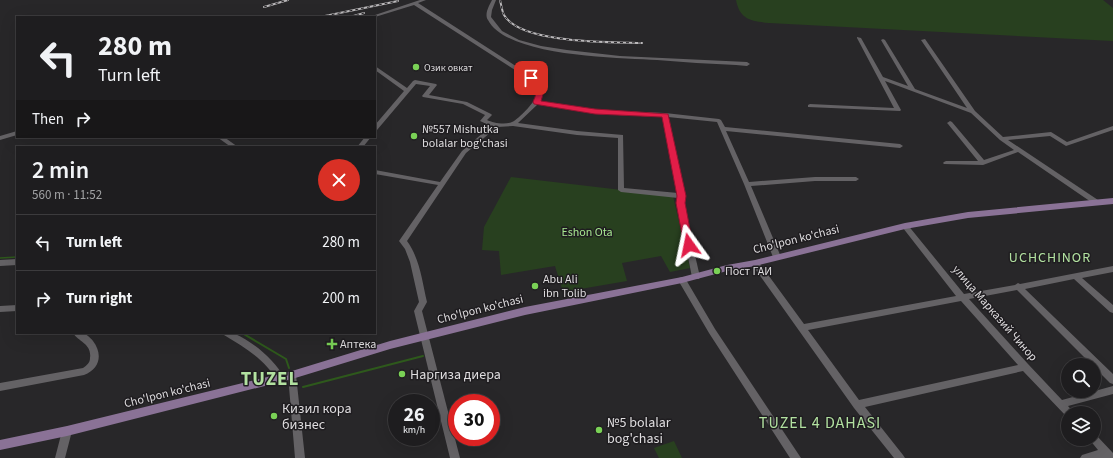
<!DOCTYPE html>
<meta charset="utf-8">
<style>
:root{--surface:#1e1d1f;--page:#2b2a2c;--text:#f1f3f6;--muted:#a1a2a4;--line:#3c3b3d}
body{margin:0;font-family:"Source Sans 3",sans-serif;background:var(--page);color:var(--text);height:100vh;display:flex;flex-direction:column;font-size:15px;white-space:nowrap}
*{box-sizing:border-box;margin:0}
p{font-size:13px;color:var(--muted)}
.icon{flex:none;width:22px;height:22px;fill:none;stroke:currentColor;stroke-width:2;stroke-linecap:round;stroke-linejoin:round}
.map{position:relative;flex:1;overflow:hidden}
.panel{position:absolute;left:16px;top:146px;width:360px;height:188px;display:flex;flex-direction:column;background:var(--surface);border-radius:0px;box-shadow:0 4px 16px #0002,0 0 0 1px var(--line)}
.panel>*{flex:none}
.top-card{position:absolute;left:16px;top:16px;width:360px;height:122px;border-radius:0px;box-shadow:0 4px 16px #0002,0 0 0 1px var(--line);background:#1e1d1f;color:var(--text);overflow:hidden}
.controls{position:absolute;left:1061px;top:358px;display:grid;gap:8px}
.controls a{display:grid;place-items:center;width:40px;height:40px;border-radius:50%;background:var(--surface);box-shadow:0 4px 16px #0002,0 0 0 1px var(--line);font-size:20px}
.speed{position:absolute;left:388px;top:394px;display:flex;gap:8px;font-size:20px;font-weight:700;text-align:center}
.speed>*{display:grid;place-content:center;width:52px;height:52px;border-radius:50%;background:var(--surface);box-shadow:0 4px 16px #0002,0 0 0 1px var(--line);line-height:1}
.speed small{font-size:10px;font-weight:400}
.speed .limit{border:6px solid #d22;background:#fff;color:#111}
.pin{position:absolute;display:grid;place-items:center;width:34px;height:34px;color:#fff;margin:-17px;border-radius:8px;box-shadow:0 2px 6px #0006}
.me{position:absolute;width:44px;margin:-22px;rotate:348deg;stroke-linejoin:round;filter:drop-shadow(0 0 3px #0008)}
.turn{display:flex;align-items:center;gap:14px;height:84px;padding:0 16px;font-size:18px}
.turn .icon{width:52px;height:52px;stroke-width:2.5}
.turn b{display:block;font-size:28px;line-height:34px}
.then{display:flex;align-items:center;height:38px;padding:0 16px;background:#0003;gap:8px;font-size:15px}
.round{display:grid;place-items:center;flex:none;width:42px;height:42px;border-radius:21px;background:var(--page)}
.overview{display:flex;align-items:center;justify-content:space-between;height:68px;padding:0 16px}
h1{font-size:24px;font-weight:600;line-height:30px}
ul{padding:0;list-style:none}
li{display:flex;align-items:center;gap:12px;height:56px;padding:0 16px;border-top:1px solid var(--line)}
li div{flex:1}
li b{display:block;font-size:15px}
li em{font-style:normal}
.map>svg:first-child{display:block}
.green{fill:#28401f}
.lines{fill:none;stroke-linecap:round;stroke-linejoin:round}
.stream-far1{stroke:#2e591c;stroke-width:1.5}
.stream{stroke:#2e591c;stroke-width:2}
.minor{fill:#646265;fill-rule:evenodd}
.major{fill:#8a7296;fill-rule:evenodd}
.rail-casing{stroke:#bbb9bb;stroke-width:2}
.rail{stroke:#1f1d20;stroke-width:1;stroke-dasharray:3;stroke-linecap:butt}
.route{fill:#e11d48;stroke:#92132f}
.poi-dot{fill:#7ad156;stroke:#1f1d20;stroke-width:1.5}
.labels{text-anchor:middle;stroke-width:3;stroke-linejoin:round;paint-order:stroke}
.far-poi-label{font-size:10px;fill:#dfdddf;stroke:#1f1d20;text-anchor:start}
.poi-label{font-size:12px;fill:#dfdddf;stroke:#1f1d20;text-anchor:start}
.park-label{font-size:12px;fill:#a7e790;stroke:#1f1d20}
.street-label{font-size:12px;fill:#dfdddf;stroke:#1f1d20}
.quarter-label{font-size:14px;letter-spacing:1px;fill:#b2e1a0;stroke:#1f1d20}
.near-poi-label{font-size:14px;fill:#dfdddf;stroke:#1f1d20;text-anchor:start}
.near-neighbourhood-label{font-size:16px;letter-spacing:1px;fill:#b2e1a0;stroke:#1f1d20}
.near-district-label{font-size:19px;font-weight:bold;letter-spacing:1px;fill:#b2e1a0;stroke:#1f1d20}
</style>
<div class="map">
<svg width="1113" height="458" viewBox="0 0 1113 458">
<rect width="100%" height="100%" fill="#282729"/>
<path class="green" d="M736 0H1103L1113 8V41L769 23C751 21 740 20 736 0Z
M511 177 673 196 690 268 670 272 661 256 622 263 627 281 563 292 555 266 501 275 499 251 482 250 484 227Z
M674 441 682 458H659L654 448Z"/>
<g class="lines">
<path class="stream-far1" d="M0 258 17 257"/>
<path class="stream" d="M242 333 286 359 289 368
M303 387 423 356"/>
<path class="minor" d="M420 0H426L418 3 533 77C541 84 545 90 539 101L595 110 665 113 719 119 721 120 725 127 900 144 903 146 900 148 726 131 749 182 815 177H856L859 179 856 181H815L751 186 781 257 780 259H774L773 257 744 184 717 122 668 117 685 196 683 203 700 277 699 279H693L692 277 677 203 678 198 621 192 618 190V138L577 135 513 126 497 127 466 153 407 241C420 259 422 281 427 302L422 311 460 458H450L414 311 419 302 410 262 405 249 399 241 438 185 375 174V170L440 182 462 151 491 126 480 121 485 115 463 104 423 97 422 96 430 86 416 84 377 130 375 131V125L404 91 375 70V66L407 88 413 81 415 80 436 84 437 85 429 95 467 102 491 114 492 115 487 120C493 123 505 125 512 122 518 120 538 99 538 92 538 86 533 83 529 79L414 5 375 17H369ZM538 104 595 114 663 117 678 193 624 188 623 135 577 131 518 123Z
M492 0H496L492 10 491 17 502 31 519 40 541 46 567 50 620 56 747 62 750 64 747 66 736 65C710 64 683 62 657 60 619 58 507 57 488 20 484 14 489 6 492 0Z
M857 37 861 38 883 77 908 86 881 40 883 39 885 40 915 89 967 108 921 40 925 39 975 111 1003 137 1051 132 1067 142 1113 126V130L1066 146 1050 136 1008 140 1098 200 1099 202 1098 204H1094L1018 152 983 165 944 164 943 163 944 162 946 161H978L948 124 947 123 950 121 952 122 984 160 1014 150 1000 140 971 113 885 81 901 110 900 111 808 107V105L810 104 894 108 857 38Z
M17 131V135L0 140V136Z
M217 137H224L238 147H231Z
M365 137H371L363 147H357Z
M903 224H907L964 294 1015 285 1018 283 1020 284 1113 266V272L1082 278 1113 305V313L1110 312 1074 279 1025 289 1113 374V384L1110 383 1094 367V365H1092L1017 290 969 299 1028 364 1062 400 1113 386V394L1068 406 1074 413H1068V417L1066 416 1023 371 865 407 903 455 905 458H894L854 408 751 263 752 261H758L804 324 956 296 903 228 902 226ZM961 301 1018 365 859 400 808 330Z
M17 259V265L0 266V260Z
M682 277 685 278 715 329 801 458H790L709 333 678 280 679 278Z
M17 305V311L0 312V306Z
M73 333C76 333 80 332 83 333 86 334 91 338 93 341 103 354 100 369 84 375L0 391V383L83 368C87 365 90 363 90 358 92 344 79 342 73 333Z
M223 333C227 333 232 332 235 334 252 341 276 361 284 378L283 381 280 382 277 381C266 360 244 347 224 335Z
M292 371 295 372 296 375 305 458H295L288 375 289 372Z
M67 427 70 428 72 431 65 458H55L62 431 64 428Z
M1094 435 1097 436 1113 453V458H1080L1082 455 1098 450 1089 439H1094Z"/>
<path class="major" d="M1113 198V204L968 218 905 229 755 266 727 271 682 283 525 315 390 349 292 379 67 436 0 450V440L67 426 292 371 390 341 525 307 682 277 727 265 755 260 905 223 968 212Z"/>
<g class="rail-casing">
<path id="rail" d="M500 0C501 4 502 11 504 15 521 44 612 42 642 43
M264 7 288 0
M320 17 398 1
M350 17 364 13"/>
</g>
<use href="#rail" class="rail"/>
</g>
<path class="route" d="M529 76H533C542 86 546 87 541 101L595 109 668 114 686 196 685 203 693 245 692 247H685L684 245 676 203 677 196 662 117 595 114 534 104 533 102C539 88 536 89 528 78Z"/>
<g class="poi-dot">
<circle cx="416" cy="67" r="4"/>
<circle cx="414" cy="136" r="4"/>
<circle cx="717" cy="271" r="4"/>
<circle cx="535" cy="286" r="4"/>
<path d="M330 338h4v4h4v4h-4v4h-4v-4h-4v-4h4z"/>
<circle cx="402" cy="374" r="4"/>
<circle cx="274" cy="416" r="4"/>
<circle cx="599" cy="430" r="4"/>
</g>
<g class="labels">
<g class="far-poi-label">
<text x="424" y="71">Озик овкат</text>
</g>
<g class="poi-label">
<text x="422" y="133">№557 Mishutka<tspan x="422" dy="14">bolalar bog'chasi</tspan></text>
<text x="725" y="275">Пост ГАИ</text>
<text x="543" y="283">Abu Ali<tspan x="543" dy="14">ibn Tolib</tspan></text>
<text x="340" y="348">Аптека</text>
</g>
<g class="park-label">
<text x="587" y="236">Eshon Ota</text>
</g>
<g class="street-label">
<text transform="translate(796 239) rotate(-14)" y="4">Cho'lpon ko'chasi</text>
<text transform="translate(480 309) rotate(-14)" y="4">Cho'lpon ko'chasi</text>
<text transform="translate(995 313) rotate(49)" y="4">улица Марказий Чинор</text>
<text transform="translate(167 393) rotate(-14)" y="4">Cho'lpon ko'chasi</text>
</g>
<g class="quarter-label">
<text x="1050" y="262">UCHCHINOR</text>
</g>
<g class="near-poi-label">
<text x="410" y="379">Наргиза диера</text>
<text x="282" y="413">Кизил кора<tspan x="282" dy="16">бизнес</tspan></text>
<text x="607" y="427">№5 bolalar<tspan x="607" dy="16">bog'chasi</tspan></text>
</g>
<g class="near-neighbourhood-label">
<text x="820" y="428">TUZEL 4 DAHASI</text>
</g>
<g class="near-district-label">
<text x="270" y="385">TUZEL</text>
</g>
</g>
</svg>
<div class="controls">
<a><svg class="icon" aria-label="search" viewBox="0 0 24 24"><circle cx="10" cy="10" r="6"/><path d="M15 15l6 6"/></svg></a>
<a><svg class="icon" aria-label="layers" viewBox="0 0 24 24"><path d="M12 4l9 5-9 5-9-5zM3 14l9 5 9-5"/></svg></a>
</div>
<div class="speed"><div>26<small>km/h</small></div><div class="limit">30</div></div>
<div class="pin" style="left:531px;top:78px;background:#d93025"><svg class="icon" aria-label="arrive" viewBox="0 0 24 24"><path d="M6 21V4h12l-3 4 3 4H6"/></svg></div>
<svg class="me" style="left:689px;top:245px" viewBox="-20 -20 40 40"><path d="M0-17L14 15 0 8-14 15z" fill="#e11d48" stroke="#fff" stroke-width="4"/></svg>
<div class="top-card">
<div class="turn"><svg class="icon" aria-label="left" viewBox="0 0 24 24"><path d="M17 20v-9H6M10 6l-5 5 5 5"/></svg><div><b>280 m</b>Turn left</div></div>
<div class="then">Then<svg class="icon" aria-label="right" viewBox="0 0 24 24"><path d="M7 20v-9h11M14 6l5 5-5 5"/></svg></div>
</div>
<section class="panel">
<div class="overview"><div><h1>2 min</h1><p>560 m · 11:52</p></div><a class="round" style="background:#d93025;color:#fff"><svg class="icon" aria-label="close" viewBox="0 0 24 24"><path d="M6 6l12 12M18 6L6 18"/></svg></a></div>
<ul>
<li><svg class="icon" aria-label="left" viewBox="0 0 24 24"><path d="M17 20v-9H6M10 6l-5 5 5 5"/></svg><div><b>Turn left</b></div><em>280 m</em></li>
<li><svg class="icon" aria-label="right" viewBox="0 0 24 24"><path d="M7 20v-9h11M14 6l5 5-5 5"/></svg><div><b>Turn right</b></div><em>200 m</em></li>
</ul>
</section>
</div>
